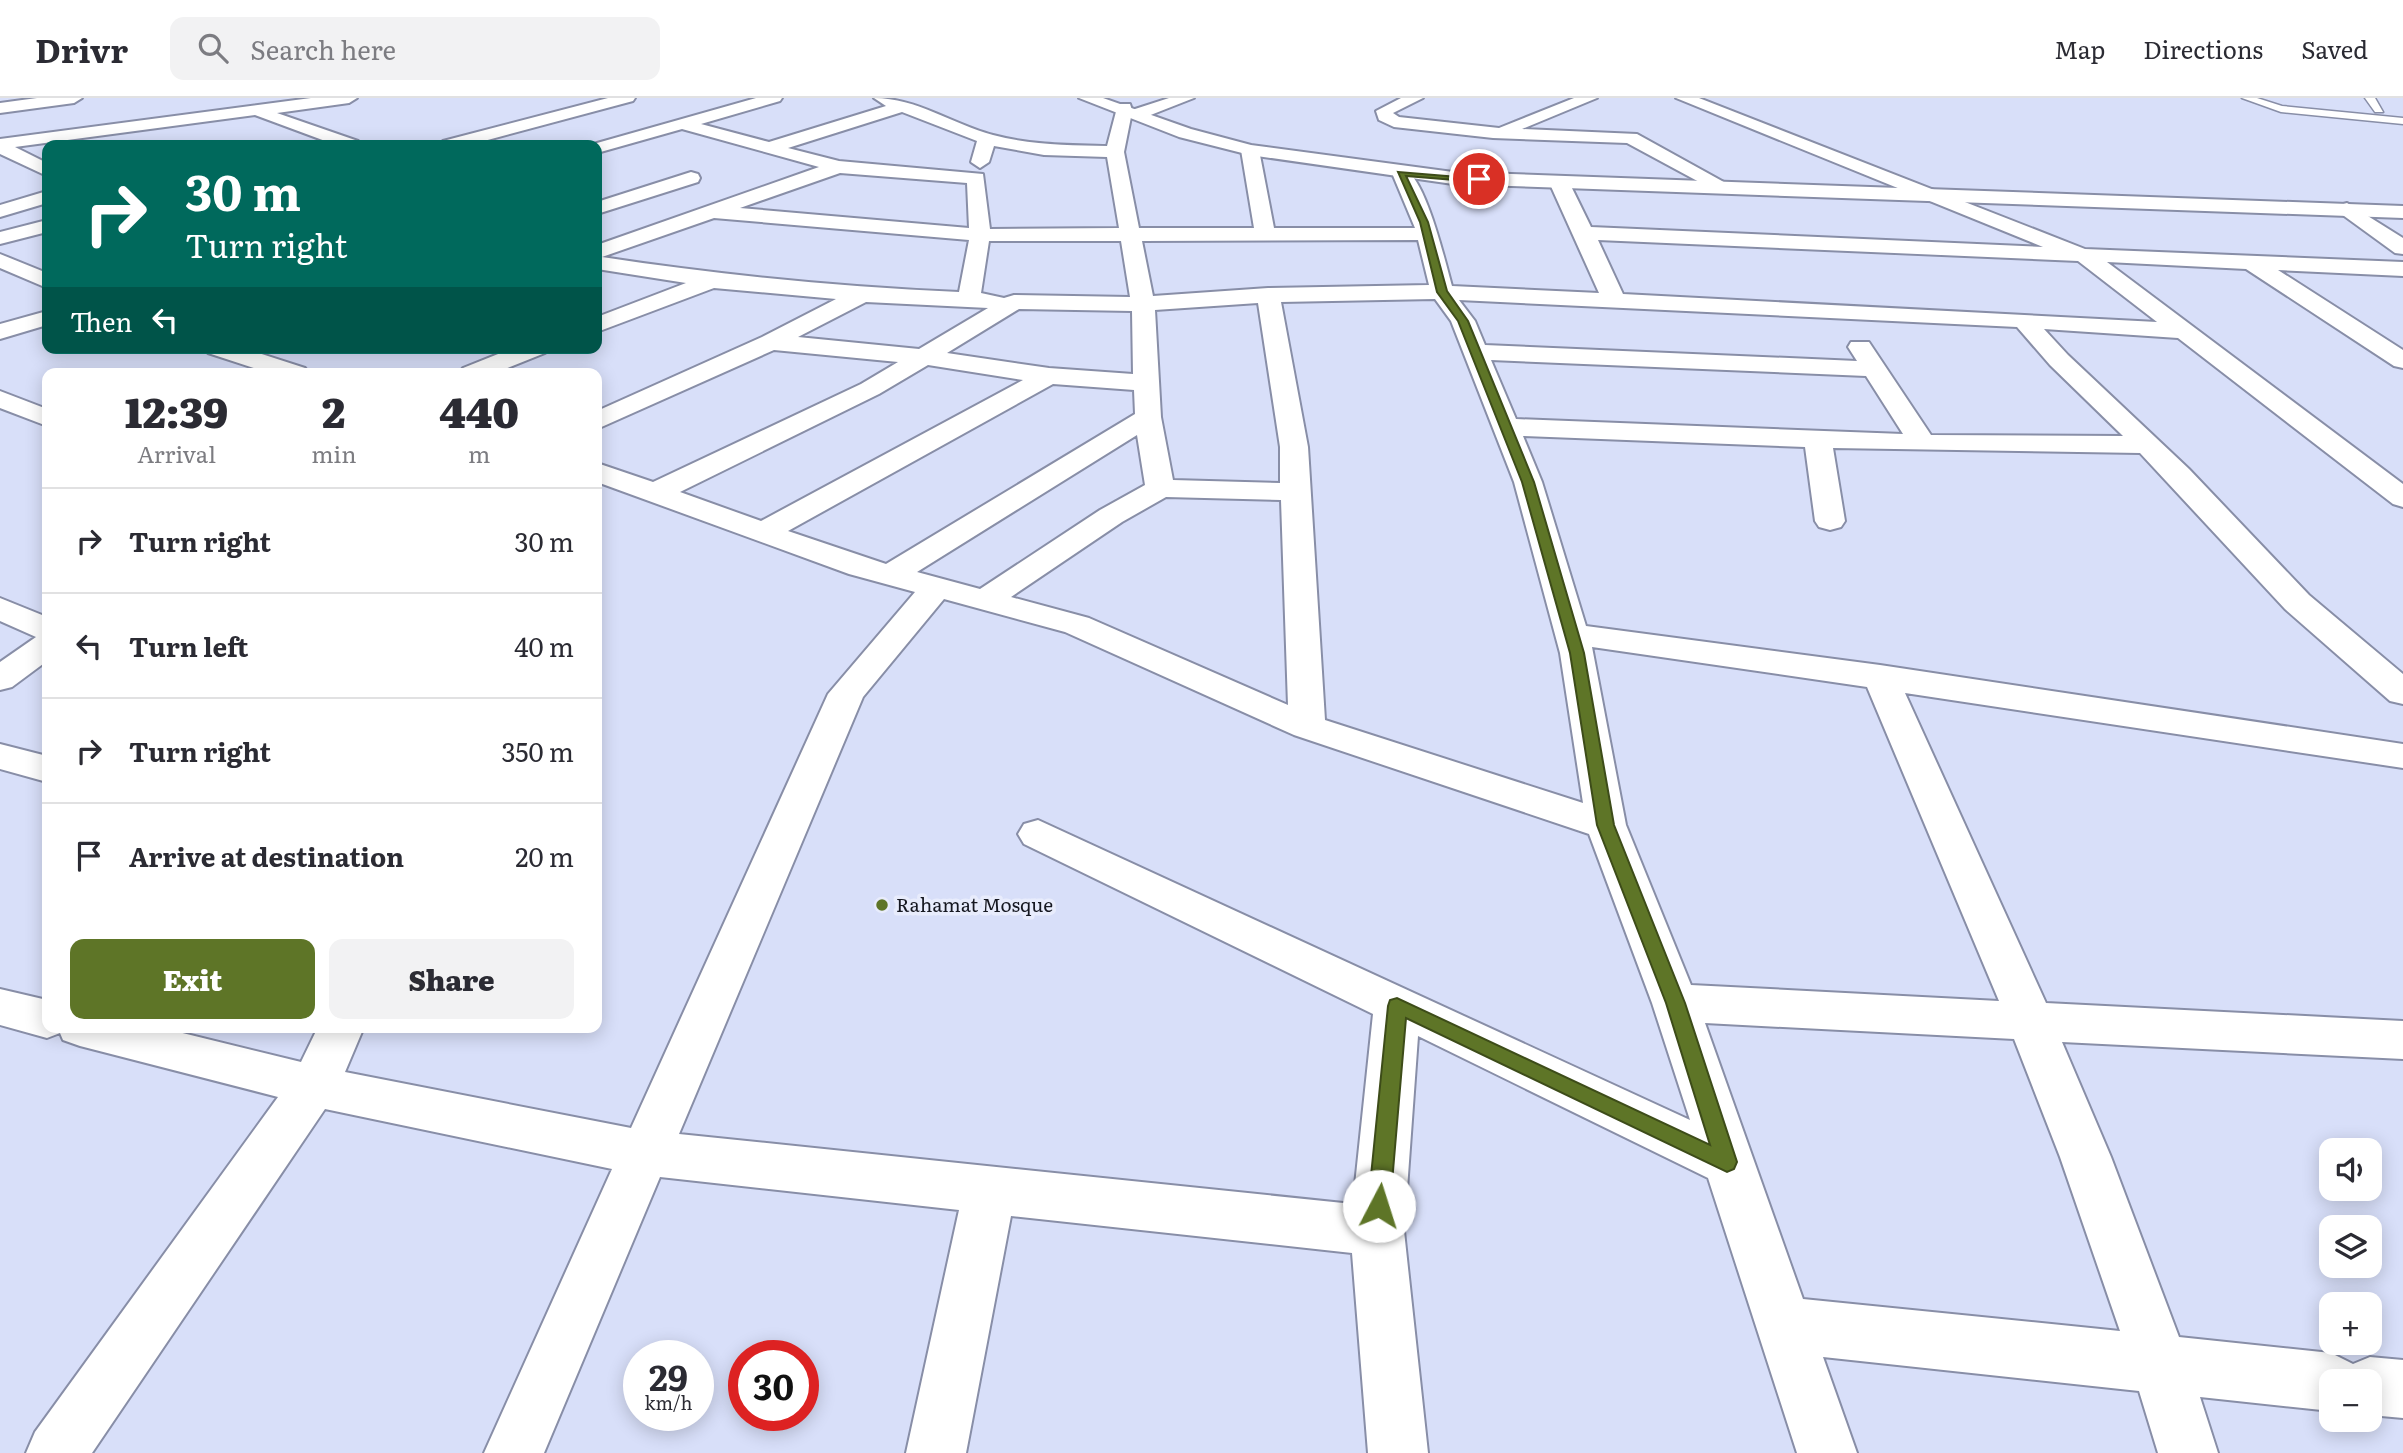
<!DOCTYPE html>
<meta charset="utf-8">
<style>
:root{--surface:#fff;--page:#f2f2f3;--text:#2b2b33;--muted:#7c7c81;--line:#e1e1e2;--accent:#5e7527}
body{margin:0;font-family:Literata,serif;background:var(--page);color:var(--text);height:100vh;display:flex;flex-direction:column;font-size:26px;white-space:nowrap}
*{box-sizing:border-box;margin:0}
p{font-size:23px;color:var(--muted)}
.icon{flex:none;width:38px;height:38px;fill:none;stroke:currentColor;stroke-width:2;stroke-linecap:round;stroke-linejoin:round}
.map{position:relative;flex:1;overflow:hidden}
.panel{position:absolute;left:42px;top:270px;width:560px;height:665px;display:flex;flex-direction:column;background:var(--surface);border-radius:14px;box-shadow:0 4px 18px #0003}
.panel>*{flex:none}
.top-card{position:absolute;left:42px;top:42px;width:560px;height:214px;border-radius:14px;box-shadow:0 4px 18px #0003;background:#00695c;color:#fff;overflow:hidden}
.buttons{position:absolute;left:2319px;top:1040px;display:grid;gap:14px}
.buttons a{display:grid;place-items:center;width:63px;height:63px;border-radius:14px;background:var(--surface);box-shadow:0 4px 18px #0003;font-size:35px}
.speed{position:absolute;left:623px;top:1242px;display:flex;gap:14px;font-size:35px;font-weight:700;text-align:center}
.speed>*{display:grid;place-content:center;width:91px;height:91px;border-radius:50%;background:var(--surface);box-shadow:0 4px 18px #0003;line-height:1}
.speed small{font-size:18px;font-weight:400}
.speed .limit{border:10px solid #d22;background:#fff;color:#111}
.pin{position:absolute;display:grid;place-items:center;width:60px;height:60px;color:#fff;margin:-30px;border:4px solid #fff;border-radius:50%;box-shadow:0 2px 7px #0007}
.me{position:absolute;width:77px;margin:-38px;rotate:5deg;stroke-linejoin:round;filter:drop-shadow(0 0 5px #0008)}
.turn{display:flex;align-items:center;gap:24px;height:147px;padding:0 28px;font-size:32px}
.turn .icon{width:91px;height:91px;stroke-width:2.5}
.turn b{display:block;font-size:49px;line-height:60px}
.then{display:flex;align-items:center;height:66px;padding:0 28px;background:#0003;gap:14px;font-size:26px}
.eta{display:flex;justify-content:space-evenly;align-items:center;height:119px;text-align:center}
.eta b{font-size:42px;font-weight:800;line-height:49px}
.button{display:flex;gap:14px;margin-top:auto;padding:14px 28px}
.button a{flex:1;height:80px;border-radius:14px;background:var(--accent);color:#fff;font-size:28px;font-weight:800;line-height:80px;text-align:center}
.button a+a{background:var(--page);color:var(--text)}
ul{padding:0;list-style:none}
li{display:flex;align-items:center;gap:21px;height:105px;padding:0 28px;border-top:2px solid var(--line)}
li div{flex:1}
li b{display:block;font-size:26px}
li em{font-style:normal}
header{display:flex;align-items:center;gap:42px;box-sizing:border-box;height:98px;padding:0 35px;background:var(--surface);border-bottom:2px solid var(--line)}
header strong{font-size:33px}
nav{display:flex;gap:38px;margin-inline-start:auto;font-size:24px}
.search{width:490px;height:63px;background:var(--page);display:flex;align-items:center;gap:18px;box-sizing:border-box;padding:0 24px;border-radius:14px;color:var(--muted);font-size:26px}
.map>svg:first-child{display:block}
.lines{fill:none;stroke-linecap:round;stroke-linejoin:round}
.service-casing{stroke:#888ea7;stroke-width:3}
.minor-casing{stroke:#888ea7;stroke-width:4}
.tertiary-casing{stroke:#888ea7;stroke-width:4}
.service{fill:#fff;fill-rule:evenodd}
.minor{fill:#fff;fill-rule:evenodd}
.tertiary{fill:#fff;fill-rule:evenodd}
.route{fill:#5e7527;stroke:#3d4c19;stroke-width:2}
.poi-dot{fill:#5e7527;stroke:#e8ecfc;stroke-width:2.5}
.labels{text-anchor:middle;stroke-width:7;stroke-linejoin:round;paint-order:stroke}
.poi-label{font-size:19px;fill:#161821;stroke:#e8ecfc;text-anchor:start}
</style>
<header>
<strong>Drivr</strong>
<div class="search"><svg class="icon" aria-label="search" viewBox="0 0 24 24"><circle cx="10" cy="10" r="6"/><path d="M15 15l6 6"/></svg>Search here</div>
<nav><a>Map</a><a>Directions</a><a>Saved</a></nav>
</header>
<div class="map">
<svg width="2403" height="1355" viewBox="0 0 2403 1355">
<rect width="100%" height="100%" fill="#d8dff9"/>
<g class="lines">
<g class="service-casing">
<path id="service" d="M2242 0H2257L2282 8 2403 20V26L2281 14Z
M2365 0H2375L2383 14H2375Z"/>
</g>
<g class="minor-casing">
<path id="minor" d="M311 0H357L349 5 277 15 358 43 361 47H336L255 17 15 49 47 65V78L0 56V41Z
M608 0H635L633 3 469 47H440L443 43Z
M756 0H782L780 3 701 26 769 44 886 8 874 0C917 0 952 26 993 37 1031 47 1069 47 1107 48L1118 6H1130L1132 12 1169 0H1194L1143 20 1131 19 1124 54 1139 130H1254L1241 52 1250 47 1259 52 1274 130H1415L1392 75 1401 69C1425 75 1445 164 1452 188L1599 195 1549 84 1559 78 1569 84 1591 129 2043 149 1676 0H1699L2085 151 2403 164V178L2278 172 2403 252V270L2394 268 2246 171 2107 164 2403 386V409L2393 406 2178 240 2044 231 2068 257 2189 371 2309 497 2403 576V606L2390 603 2285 511 2140 355 1833 350 1845 423 1841 429 1830 432 1819 429 1815 423 1805 349 1523 338 1542 384 1586 528 1880 567 2403 646V670L1905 595 2046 905 2403 923V961L2062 944 2111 1059 2179 1239 2331 1255 2353 1266 2370 1259 2403 1262V1320L2370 1317V1283H2331V1313L2200 1299 2218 1355H2158L2139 1293 1823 1259 1857 1355H1797L1708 1080 1418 938 1404 1133 1428 1355H1368L1352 1155 1011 1118 966 1355H906L959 1112 660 1079 544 1355H484L612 1071 325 1011 92 1355H26L35 1334 278 999 80 948 63 942 60 935 47 940 0 927V891L47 902V929H158L301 964 318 929H364L345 974 631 1030 828 596 915 494 849 476 597 384V365L653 384 861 286 898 264 774 252 597 331V313L762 239 836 201 714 190 597 234V219L686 185 597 171V147L819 69 682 31 597 55V47H590ZM902 14 977 43 971 64 980 70 989 64 994 48 1044 57 1107 59 1119 130 990 131 983 76 839 63 788 50ZM840 75 967 85 969 130 740 110ZM714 120 969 142 959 194C839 189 721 177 602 159ZM1418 142 1429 187 1268 190 1153 198 1142 143ZM1598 142 2078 163 2157 224 1623 196ZM989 143H1121L1130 199 1014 197 1004 200 981 195ZM1435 201 1451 223 1514 384 1560 555 1583 705 1325 622 1308 349 1281 204ZM1459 202 2017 229 2050 267 2123 338 1931 337 1869 244H1851L1848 249 1857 263 1485 247 1475 223ZM866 204 988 210 919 251 798 239ZM1258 205 1280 349V385L1173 382 1161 319 1155 212ZM1019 211 1132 213 1133 276 1049 270 947 255ZM1491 262 1866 278 1903 336 1516 321ZM928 267 1023 282 761 423 680 394 879 296ZM1053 286 1134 292 1135 316 886 466 788 433ZM1137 337 1145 387 1100 412 980 491 917 474ZM1166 399 1281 402 1288 607 1089 520 1011 499 1122 424ZM944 501 1065 534 1294 637 1589 736 1652 905 1690 1022 1038 722 1024 726 1018 736 1024 746 1373 916 1353 1106 679 1036 863 599ZM1592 549 1867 589 1999 903 1691 887 1626 727ZM1705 925 2014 941 2060 1059 2120 1233 1803 1201Z
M1401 0H1423L1393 15 1399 19 1499 30 1574 0H1597L1522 31 1637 36 1731 88 1728 92H1714L1627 45 1493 40 1394 29 1379 22 1376 13Z
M691 74 698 76 700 80 698 84 597 116V104Z
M47 93V105L0 119V107Z
M2347 105 2403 140V156L2395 155 2340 115 2337 111 2340 107Z
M47 122V134L0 146V134Z
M0 156 47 175V190L0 170Z
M47 213V227L0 241V226Z
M205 250H243L305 270 309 275H269L208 255Z
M513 250H548L545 255 495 275H459L463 270Z
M0 293 47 311V328L0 310Z
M0 500 47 519V563L12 589 0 592V564L36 539 0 523Z
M0 646 47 658V684L0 671Z"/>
</g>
<g class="tertiary-casing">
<path id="tertiary" d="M37 0H82L74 5 0 15V5Z
M1079 0H1103L1191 31 1251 47 1453 74 2403 108V120L1453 86 1250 57 1179 39Z"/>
</g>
<use href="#service" class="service"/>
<use href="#minor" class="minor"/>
<use href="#tertiary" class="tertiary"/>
</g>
<path class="route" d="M1398 74 1483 81 1479 84 1406 78 1428 124 1447 193 1468 223 1534 384 1584 555 1614 727 1685 905 1737 1064 1734 1071 1727 1074 1406 920 1390 1108 1387 1115 1379 1117 1371 1115 1368 1108 1388 908 1390 902 1397 900 1710 1047 1666 905 1597 727 1570 555 1522 384 1458 223 1437 194 1420 124Z"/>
<circle class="poi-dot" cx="882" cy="807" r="7"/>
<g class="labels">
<g class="poi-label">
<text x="896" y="814">Rahamat Mosque</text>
</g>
</g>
</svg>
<div class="buttons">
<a><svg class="icon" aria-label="sound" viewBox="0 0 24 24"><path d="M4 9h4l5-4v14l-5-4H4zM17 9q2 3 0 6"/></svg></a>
<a><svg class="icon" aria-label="layers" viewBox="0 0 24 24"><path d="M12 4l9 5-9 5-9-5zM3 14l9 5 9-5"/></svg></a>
<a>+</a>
<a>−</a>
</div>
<div class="speed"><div>29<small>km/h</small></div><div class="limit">30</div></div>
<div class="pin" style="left:1479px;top:81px;background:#d93025"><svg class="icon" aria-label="arrive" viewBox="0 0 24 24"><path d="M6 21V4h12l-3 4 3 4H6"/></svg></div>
<svg class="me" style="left:1379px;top:1108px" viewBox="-20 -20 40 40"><circle r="19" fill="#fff"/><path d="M0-13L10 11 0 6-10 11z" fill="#5e7527"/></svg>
<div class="top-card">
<div class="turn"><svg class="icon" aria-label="right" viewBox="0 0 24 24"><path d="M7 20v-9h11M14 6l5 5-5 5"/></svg><div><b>30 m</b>Turn right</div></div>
<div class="then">Then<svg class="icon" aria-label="left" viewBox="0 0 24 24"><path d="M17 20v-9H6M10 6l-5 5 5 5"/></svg></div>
</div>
<section class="panel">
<div class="eta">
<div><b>12:39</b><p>Arrival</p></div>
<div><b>2</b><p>min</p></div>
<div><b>440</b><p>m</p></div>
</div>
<ul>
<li><svg class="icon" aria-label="right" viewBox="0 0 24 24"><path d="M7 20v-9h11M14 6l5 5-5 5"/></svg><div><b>Turn right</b></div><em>30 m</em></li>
<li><svg class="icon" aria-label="left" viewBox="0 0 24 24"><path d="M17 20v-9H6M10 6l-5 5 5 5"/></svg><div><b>Turn left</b></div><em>40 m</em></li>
<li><svg class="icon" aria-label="right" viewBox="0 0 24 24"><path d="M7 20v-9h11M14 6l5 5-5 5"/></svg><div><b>Turn right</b></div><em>350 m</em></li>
<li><svg class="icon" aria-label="arrive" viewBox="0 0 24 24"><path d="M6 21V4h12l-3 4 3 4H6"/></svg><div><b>Arrive at destination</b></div><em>20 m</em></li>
</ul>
<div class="button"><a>Exit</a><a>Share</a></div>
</section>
</div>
